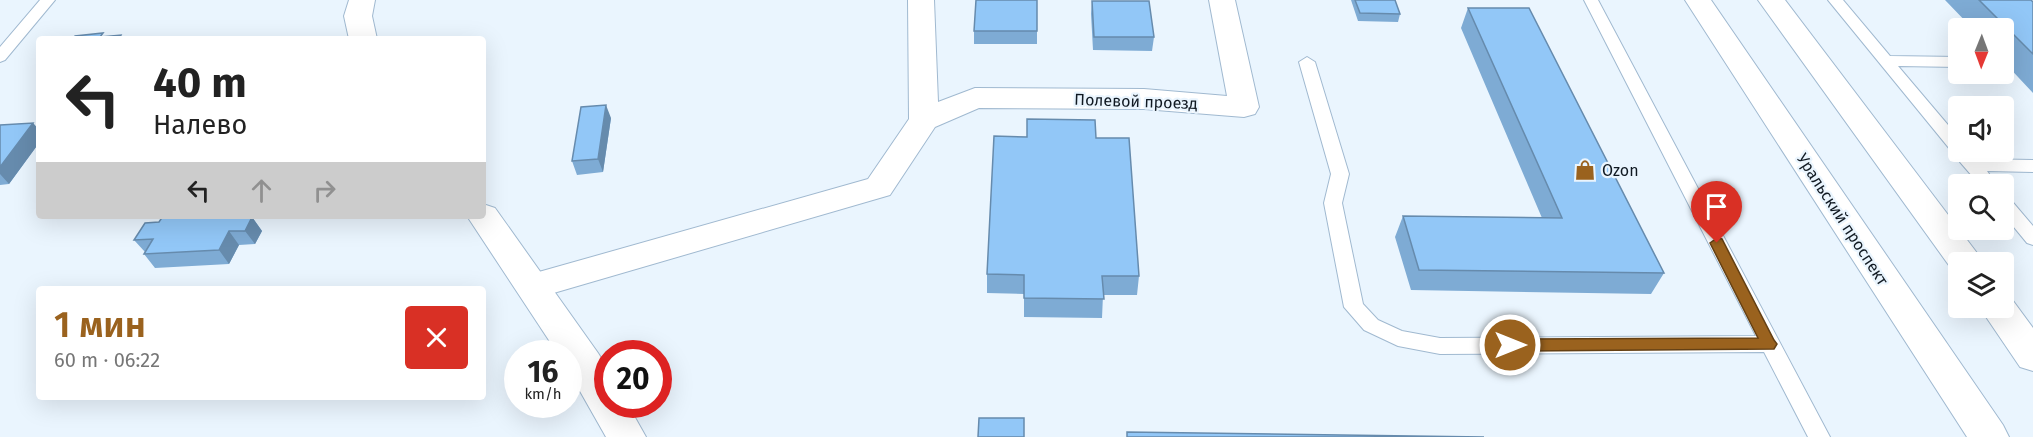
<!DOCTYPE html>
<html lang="ru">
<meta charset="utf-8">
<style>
:root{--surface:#fff;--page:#f6f6f6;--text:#222;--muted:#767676;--accent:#9a621e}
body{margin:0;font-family:"Fira Sans",sans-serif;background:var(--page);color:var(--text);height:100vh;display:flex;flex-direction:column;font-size:22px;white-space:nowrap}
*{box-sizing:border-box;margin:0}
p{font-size:20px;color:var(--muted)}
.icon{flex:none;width:33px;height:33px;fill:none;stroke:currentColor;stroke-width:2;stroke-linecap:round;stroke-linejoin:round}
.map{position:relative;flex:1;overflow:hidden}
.sheet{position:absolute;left:36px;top:286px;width:450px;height:114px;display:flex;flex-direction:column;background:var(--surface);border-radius:6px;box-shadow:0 6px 24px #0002}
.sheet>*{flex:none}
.banner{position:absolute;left:36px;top:36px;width:450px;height:183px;border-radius:6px;box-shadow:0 6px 24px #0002;background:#fff;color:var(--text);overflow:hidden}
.needle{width:39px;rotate:181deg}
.fabs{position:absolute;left:1948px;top:18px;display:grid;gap:12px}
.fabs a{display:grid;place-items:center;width:66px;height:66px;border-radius:6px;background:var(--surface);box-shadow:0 6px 24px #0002;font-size:30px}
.speed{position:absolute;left:504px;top:340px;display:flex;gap:12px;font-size:30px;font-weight:700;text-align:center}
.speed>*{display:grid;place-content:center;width:78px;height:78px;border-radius:50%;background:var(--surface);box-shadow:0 6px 24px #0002;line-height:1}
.speed small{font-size:15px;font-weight:400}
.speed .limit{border:9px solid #d22;background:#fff;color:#111}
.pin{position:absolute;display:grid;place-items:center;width:51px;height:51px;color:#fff;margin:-62px -26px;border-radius:50% 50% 50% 0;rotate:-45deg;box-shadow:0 0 6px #0007}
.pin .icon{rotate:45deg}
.me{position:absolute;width:66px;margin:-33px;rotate:90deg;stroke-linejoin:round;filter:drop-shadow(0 0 4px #0008)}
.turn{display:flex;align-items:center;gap:21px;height:126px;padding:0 18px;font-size:27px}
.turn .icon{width:78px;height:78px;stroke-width:2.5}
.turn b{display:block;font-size:42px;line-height:51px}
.lanes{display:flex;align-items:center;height:57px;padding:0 18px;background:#0003;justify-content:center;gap:30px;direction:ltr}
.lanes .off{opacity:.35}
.round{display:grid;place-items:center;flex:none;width:63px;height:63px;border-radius:6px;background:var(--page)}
.overview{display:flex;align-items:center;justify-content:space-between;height:102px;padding:0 18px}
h1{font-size:36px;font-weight:600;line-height:45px;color:var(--accent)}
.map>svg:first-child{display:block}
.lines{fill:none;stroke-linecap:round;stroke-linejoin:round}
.lane-casing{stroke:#a0b9d0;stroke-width:2}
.street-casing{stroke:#a0b9d0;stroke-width:2}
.secondary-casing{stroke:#a0b9d0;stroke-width:2}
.lane{fill:#fff;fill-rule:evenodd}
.street{fill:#fff;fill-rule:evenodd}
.secondary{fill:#fff;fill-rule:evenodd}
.wall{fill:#7eabd4}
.shaded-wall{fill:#668bad}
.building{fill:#92c7f7;stroke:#668bad;stroke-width:1.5}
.route{fill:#9a621e;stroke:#644014;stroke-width:1.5}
.labels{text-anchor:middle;stroke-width:4.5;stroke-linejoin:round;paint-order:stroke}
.street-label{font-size:16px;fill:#101922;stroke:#eaf5fe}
.poi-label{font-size:16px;fill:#101922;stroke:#eaf5fe;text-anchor:start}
</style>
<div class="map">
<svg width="2033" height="437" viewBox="0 0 2033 437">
<rect width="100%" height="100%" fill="#eaf5fe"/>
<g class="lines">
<g class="lane-casing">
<path id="lane" d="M40 0H55L5 60 0 62V47Z
M1584 0H1598L1830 437H1808L1764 352 1440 354 1398 346 1364 330 1344 307 1324 203 1331 174 1299 62 1307 57 1315 62 1349 174 1342 203 1363 304 1378 320 1402 331 1440 338 1756 336Z
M1828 0H1843L1890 56 1959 57V67L1898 66 1959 138V152L1972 154 1977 159 2033 160V172L1987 171 1996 184H1979L1960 162 1957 158 1960 155 1953 153Z
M2004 197 2010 199 2033 226V245L2027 243 2004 215Z"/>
</g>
<g class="street-casing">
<path id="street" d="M908 0H934L938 102 975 88 1144 89 1227 96 1209 0H1235L1259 107 1255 114 1244 117 1144 109 979 108 935 127 890 195 533 299 521 295 516 286 521 277 868 179 909 119Z"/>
</g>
<g class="secondary-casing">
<path id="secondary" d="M349 0H375L372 16 377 39H349L344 16Z
M1685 0H1711L2003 425 2009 437H1967Z
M1758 0H1785L1977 253 1982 262H1959V273L1953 271Z
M483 204 495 208 598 353 608 369V405H628L646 437H606L568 370V354H558L467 216H483Z
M2004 296 2011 298 2033 328V371L2020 367 1980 308H2004Z"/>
</g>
<use href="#lane" class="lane"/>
<use href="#street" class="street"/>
<use href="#secondary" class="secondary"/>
</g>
<path class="wall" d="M1037 0V44H974V31Z
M1351 0H1395L1400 14 1398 22 1358 21Z
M1945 0H2031L2033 2V93L2004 62V28H1972Z
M1092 1 1154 37 1152 51 1093 50 1091 14Z
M1468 8 1664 273 1651 294 1411 290 1395 237 1403 216 1542 218 1461 28Z
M611 118 603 172 577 175 572 161Z
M33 123 39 130V143L9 184 0 185V125Z
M1096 138 1139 276 1137 295H1103L1102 318 1024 317V294L987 293V274Z
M163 216H253L252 217 262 231 255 244 239 245 229 264 155 268 144 254 145 252 134 240 159 222Z"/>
<path class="shaded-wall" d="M606 105 611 118 603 172 598 159Z
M33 123 39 130V143L9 184 0 174V167Z
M235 216H253L244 232 234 218Z
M252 217 262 231 255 244 245 231Z
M229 231 239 245 229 264 219 250Z"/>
<path class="building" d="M976 0H1037V31H974Z
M1355 0H1395L1400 14 1360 13Z
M1979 0H2031L2033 2V54Z
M1092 1H1149L1154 37H1094Z
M1468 8H1529L1664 273 1419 270 1403 216 1562 218Z
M103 33 100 37 121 35 119 39H73L75 36Z
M606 105 598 159 572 161 581 107Z
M1027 119 1095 120 1096 138H1129L1139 276H1102L1104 299 1024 298V275L987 274 994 136 1027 137Z
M33 123 0 167V125Z
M163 216H235L234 218 252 217 245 231H229L219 250 144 254 153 239 134 240 145 223 159 222Z
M979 418H1024V437H978Z
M1127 432 1484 437H1127Z"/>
<path class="route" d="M1717 238 1722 239 1774 340 1777 344 1774 349 1510 351 1505 350 1503 345 1505 341 1510 339 1758 338 1710 243Z"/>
<defs>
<g id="shop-bare" transform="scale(1.62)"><path d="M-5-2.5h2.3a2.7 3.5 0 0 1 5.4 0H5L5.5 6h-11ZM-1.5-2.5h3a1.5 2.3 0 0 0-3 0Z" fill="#9a621e" stroke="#eaf5fe" stroke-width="2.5" paint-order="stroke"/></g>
</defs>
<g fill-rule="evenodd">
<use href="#shop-bare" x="1585" y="170"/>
</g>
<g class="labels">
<g class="street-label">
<text transform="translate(1136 101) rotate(2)" y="6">Полевой проезд</text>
<text transform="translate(1843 219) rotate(57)" y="6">Уральский проспект</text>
</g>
<g class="poi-label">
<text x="1602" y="176">Ozon</text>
</g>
</g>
</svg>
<div class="fabs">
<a><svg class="needle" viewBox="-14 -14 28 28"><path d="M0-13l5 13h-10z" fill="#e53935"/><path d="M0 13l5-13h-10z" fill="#767676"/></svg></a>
<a><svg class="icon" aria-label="sound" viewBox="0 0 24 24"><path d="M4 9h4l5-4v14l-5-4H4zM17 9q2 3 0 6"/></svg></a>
<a><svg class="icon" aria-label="search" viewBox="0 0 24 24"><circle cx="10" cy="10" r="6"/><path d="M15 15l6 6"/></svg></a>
<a><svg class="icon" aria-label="layers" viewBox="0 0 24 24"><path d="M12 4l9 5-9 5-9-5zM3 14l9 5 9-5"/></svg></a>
</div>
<div class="speed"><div>16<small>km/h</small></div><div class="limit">20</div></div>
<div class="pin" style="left:1717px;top:243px;background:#d93025"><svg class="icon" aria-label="arrive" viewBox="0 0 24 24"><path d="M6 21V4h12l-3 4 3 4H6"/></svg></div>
<svg class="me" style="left:1510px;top:345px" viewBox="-20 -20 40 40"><circle r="17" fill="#9a621e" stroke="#fff" stroke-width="3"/><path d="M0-11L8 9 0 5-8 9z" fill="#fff"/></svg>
<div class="banner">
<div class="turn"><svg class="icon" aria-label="left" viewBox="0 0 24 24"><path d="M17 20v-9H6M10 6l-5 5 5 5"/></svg><div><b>40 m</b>Налево</div></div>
<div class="lanes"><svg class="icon" aria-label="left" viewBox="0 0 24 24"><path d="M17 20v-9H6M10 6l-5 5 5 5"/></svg><svg class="icon off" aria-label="ahead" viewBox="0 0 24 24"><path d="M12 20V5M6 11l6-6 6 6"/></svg><svg class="icon off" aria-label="right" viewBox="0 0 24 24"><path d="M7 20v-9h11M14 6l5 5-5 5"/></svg></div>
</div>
<section class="sheet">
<div class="overview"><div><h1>1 мин</h1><p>60 m · 06:22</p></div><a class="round" style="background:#d93025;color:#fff"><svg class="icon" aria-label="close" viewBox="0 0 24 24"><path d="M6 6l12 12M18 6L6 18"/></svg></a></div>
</section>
</div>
